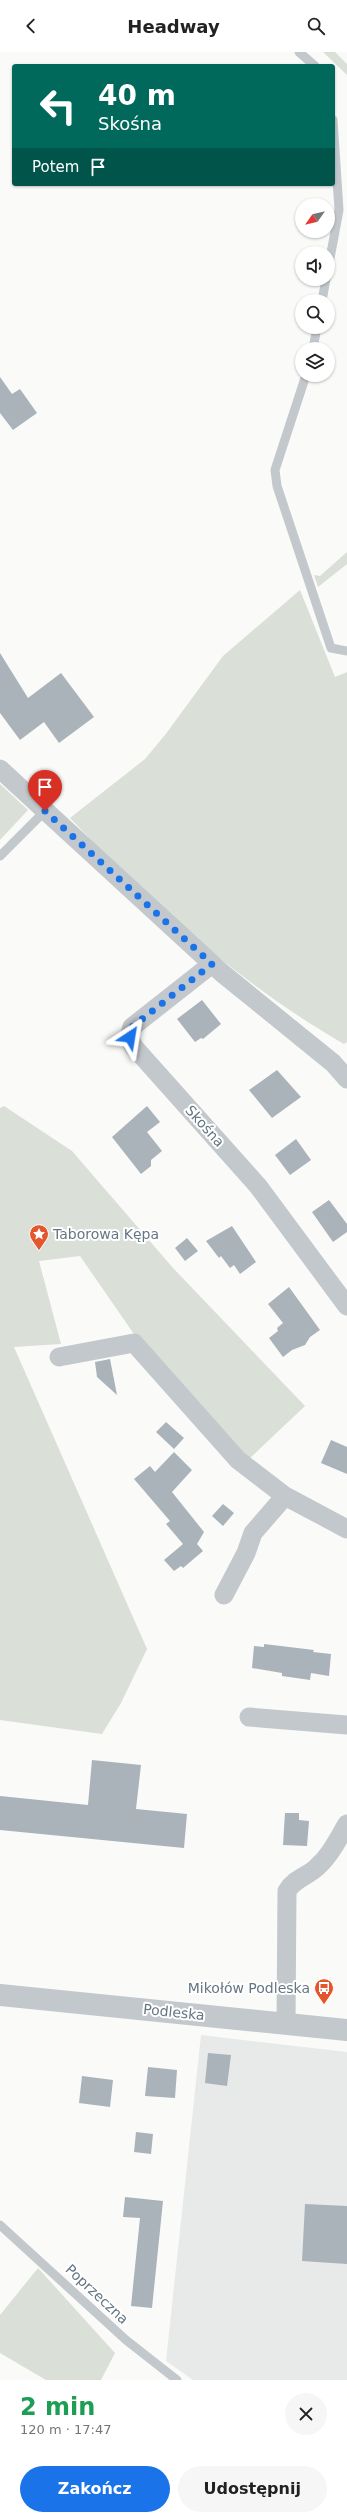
<!DOCTYPE html>
<html lang="pl">
<meta charset="utf-8">
<style>
:root{--surface:#fff;--page:#f6f6f6;--text:#222;--muted:#767676;--accent:#1a73e8}
body{margin:0;font-family:"DejaVu Sans",sans-serif;background:var(--page);color:var(--text);height:100vh;display:flex;flex-direction:column;font-size:15px;white-space:nowrap}
*{box-sizing:border-box;margin:0}
p{font-size:13px;color:var(--muted)}
.icon{flex:none;width:22px;height:22px;fill:none;stroke:currentColor;stroke-width:2;stroke-linecap:round;stroke-linejoin:round}
.map{position:relative;height:2328px;overflow:hidden}
.panel{display:flex;flex-direction:column;background:var(--surface);flex:1}
.panel>*{flex:none}
.guide{position:absolute;left:12px;top:12px;width:323px;height:122px;border-radius:4px;box-shadow:0 1px 3px #0004;background:#00695c;color:#fff;overflow:hidden}
.needle{width:26px;rotate:236deg}
.controls{position:absolute;left:295px;top:146px;display:grid;gap:8px}
.controls a{display:grid;place-items:center;width:40px;height:40px;border-radius:50%;background:var(--surface);box-shadow:0 1px 3px #0004;font-size:20px}
.pin{position:absolute;display:grid;place-items:center;width:34px;height:34px;color:#fff;margin:-41px -17px;border-radius:50% 50% 50% 0;rotate:-45deg;box-shadow:0 0 4px #0007}
.pin .icon{rotate:45deg}
.me{position:absolute;width:44px;margin:-22px;rotate:33deg;stroke-linejoin:round;filter:drop-shadow(0 0 3px #0008)}
.turn{display:flex;align-items:center;gap:14px;height:84px;padding:0 20px;font-size:18px}
.turn .icon{width:52px;height:52px;stroke-width:2.5}
.turn b{display:block;font-size:28px;line-height:34px}
.then{display:flex;align-items:center;height:38px;padding:0 20px;background:#0003;gap:8px;font-size:15px}
.round{display:grid;place-items:center;flex:none;width:42px;height:42px;border-radius:21px;background:var(--page)}
.overview{display:flex;align-items:center;justify-content:space-between;height:68px;padding:0 20px}
h1{font-size:24px;font-weight:700;line-height:30px;color:#1e9e55}
.button{display:flex;gap:8px;margin-top:auto;padding:8px 20px}
.button a{flex:1;height:46px;border-radius:24px;background:var(--accent);color:#fff;font-size:16px;font-weight:700;line-height:46px;text-align:center}
.button a+a{background:var(--page);color:var(--text)}
header{display:flex;justify-content:space-between;align-items:center;height:52px;padding:0 20px;background:var(--surface);font-size:18px;font-weight:700}
.map>svg:first-child{display:block}
.built{fill:#e8e9e9}
.green{fill:#dadfd7}
.building{fill:#aab3b9}
.lines{fill:none;stroke-linecap:round;stroke-linejoin:round}
.service{stroke:#c3c8cc;stroke-width:9}
.minor{stroke:#c3c8cc;stroke-width:19}
.tertiary{stroke:#c3c8cc;stroke-width:22}
.route{stroke:#1a73e8;stroke-width:7;stroke-dasharray:0 12.6}
.labels{text-anchor:middle;stroke-width:4;stroke-linejoin:round;paint-order:stroke}
.street-label{font-size:14px;fill:#657683;stroke:#fff}
.poi-label{font-size:14px;fill:#657683;stroke:#fff;text-anchor:start}
</style>
<header><svg class="icon" aria-label="back" viewBox="0 0 24 24"><path d="M15 5l-7 7 7 7"/></svg>Headway<svg class="icon" aria-label="search" viewBox="0 0 24 24"><circle cx="10" cy="10" r="6"/><path d="M15 15l6 6"/></svg></header>
<div class="map">
<svg width="347" height="2328" viewBox="0 0 347 2328">
<rect width="100%" height="100%" fill="#fafaf8"/>
<path class="built" d="M201 1983 347 2000V2328H193L166 2309Z"/>
<path class="green" d="M323 0H335L347 12V23Z
M347 500V512L318 535 314 523 320 524Z
M300 538 335 625 347 620V990L344 992C240 932 152 853 70 766L145 707 165 683 223 604Z
M0 732 28 758 0 788Z
M4 1054 72 1099 173 1216 305 1354 249 1407 136 1285 80 1204 39 1209 61 1292 14 1295 147 1597 121 1651 102 1682 0 1668V1056Z
M38 2216 115 2301 101 2328H46L0 2301V2263Z"/>
<path class="building" d="M0 325 12 342 20 337 37 361 13 378 0 361Z
M0 601 28 646 61 621 94 665 59 691 44 670 20 688 0 661Z
M202 948 221 972 203 987 201 986 195 990 177 967Z
M277 1018 301 1045 272 1066 249 1038Z
M147 1054 160 1070 147 1080 162 1099 151 1108V1114L141 1122 112 1085Z
M296 1087 311 1108 290 1123 275 1103Z
M329 1148 347 1172V1180L333 1190 312 1160Z
M232 1174 256 1210 240 1222 234 1213 230 1216 221 1204 219 1206 206 1189Z
M187 1186 198 1199 185 1209 175 1196Z
M289 1235 320 1278 310 1285 305 1293 292 1298 283 1305 269 1286 278 1279 277 1276 283 1271 268 1252Z
M110 1307 117 1343 97 1325 95 1310Z
M166 1370 184 1386 174 1397 156 1380Z
M331 1388 347 1395V1422L321 1411Z
M174 1400 192 1418 172 1440 204 1480 197 1492 203 1499 183 1516 181 1514 174 1519 164 1508 183 1492 166 1472 170 1469 134 1427 150 1414 155 1420Z
M223 1452 234 1461 223 1474 212 1464Z
M264 1592 314 1598 313 1600 331 1602 329 1624 311 1621 310 1628 282 1624V1621L252 1616 254 1594 264 1595Z
M92 1708 141 1713 136 1757 187 1762 184 1796 0 1778V1744L88 1753Z
M285 1761H299V1768L309 1769 307 1794 283 1793Z
M208 2001 231 2003 227 2034 205 2031Z
M148 2015 177 2018 175 2046 145 2044Z
M82 2024 113 2028 110 2055 79 2051Z
M136 2080 153 2082 151 2102 134 2100Z
M125 2145 163 2149 152 2256 131 2254 140 2166 123 2165Z
M305 2152 347 2154V2212L302 2209Z"/>
<g class="lines">
<path class="service" d="M299 0 315 14
M328 217 339 158 333 68
M322 249 326 227
M313 297 317 275
M306 323 275 418 277 434 331 596 347 599
M0 804 45 759
M0 2173 126 2288 177 2328"/>
<path class="minor" d="M0 717 222 921 333 1011 347 1027
M212 912 132 975 129 985 134 995 258 1134 347 1254
M59 1305 134 1291 238 1408 285 1444 347 1477
M224 1543 246 1501 253 1481 285 1444
M249 1665 347 1673
M286 1972 287 1839C294 1827 306 1825 316 1816 330 1804 338 1787 347 1772"/>
<path class="tertiary" d="M0 1943 347 1978"/>
</g>
<g class="lines">
<path class="route" d="M45 759 212 912 132 975 130 985"/>
</g>
<defs>
<g id="sight-pin" transform="scale(1)"><path d="M0 17L-7.5 6A9.5 9.5 0 1 1 7.5 6Z" fill="#e4572e" stroke="#fff"/><path d="M0-6L1.8-2.2L6-1.7L2.9 1.2L3.7 5.4L0 3.3L-3.7 5.4L-2.9 1.2L-6-1.7L-1.8-2.2Z" fill="#fff"/></g>
<g id="bus-pin" transform="scale(1)"><path d="M0 17L-7.5 6A9.5 9.5 0 1 1 7.5 6Z" fill="#e4572e" stroke="#fff"/><path d="M-5-6H5V4H4V6H2V4H-2V6H-4V4H-5ZM-3.5-4V0h7V-4ZM-3.5 1.2v1.5H-2V1.2ZM2 1.2v1.5H3.5V1.2Z" fill="#fff"/></g>
</defs>
<g fill-rule="evenodd">
<use href="#sight-pin" x="39" y="1182"/>
<use href="#bus-pin" x="324" y="1936"/>
</g>
<g class="labels">
<g class="street-label">
<text transform="translate(205 1074) rotate(48)" y="5">Skośna</text>
<text transform="translate(174 1960) rotate(6)" y="5">Podleska</text>
<text transform="translate(97 2242) rotate(43)" y="5">Poprzeczna</text>
</g>
<g class="poi-label">
<text x="53" y="1187">Taborowa Kępa</text>
<text x="310" y="1941" text-anchor="end">Mikołów Podleska</text>
</g>
</g>
</svg>
<div class="controls">
<a><svg class="needle" viewBox="-14 -14 28 28"><path d="M0-13l5 13h-10z" fill="#e53935"/><path d="M0 13l5-13h-10z" fill="#767676"/></svg></a>
<a><svg class="icon" aria-label="sound" viewBox="0 0 24 24"><path d="M4 9h4l5-4v14l-5-4H4zM17 9q2 3 0 6"/></svg></a>
<a><svg class="icon" aria-label="search" viewBox="0 0 24 24"><circle cx="10" cy="10" r="6"/><path d="M15 15l6 6"/></svg></a>
<a><svg class="icon" aria-label="layers" viewBox="0 0 24 24"><path d="M12 4l9 5-9 5-9-5zM3 14l9 5 9-5"/></svg></a>
</div>
<div class="pin" style="left:45px;top:759px;background:#d93025"><svg class="icon" aria-label="arrive" viewBox="0 0 24 24"><path d="M6 21V4h12l-3 4 3 4H6"/></svg></div>
<svg class="me" style="left:130px;top:985px" viewBox="-20 -20 40 40"><path d="M0-17L14 15 0 8-14 15z" fill="#1a73e8" stroke="#fff" stroke-width="4"/></svg>
<div class="guide">
<div class="turn"><svg class="icon" aria-label="left" viewBox="0 0 24 24"><path d="M17 20v-9H6M10 6l-5 5 5 5"/></svg><div><b>40 m</b>Skośna</div></div>
<div class="then">Potem<svg class="icon" aria-label="arrive" viewBox="0 0 24 24"><path d="M6 21V4h12l-3 4 3 4H6"/></svg></div>
</div>
</div>
<section class="panel">
<div class="overview"><div><h1>2 min</h1><p>120 m · 17:47</p></div><a class="round"><svg class="icon" aria-label="close" viewBox="0 0 24 24"><path d="M6 6l12 12M18 6L6 18"/></svg></a></div>
<div class="button"><a>Zakończ</a><a>Udostępnij</a></div>
</section>
